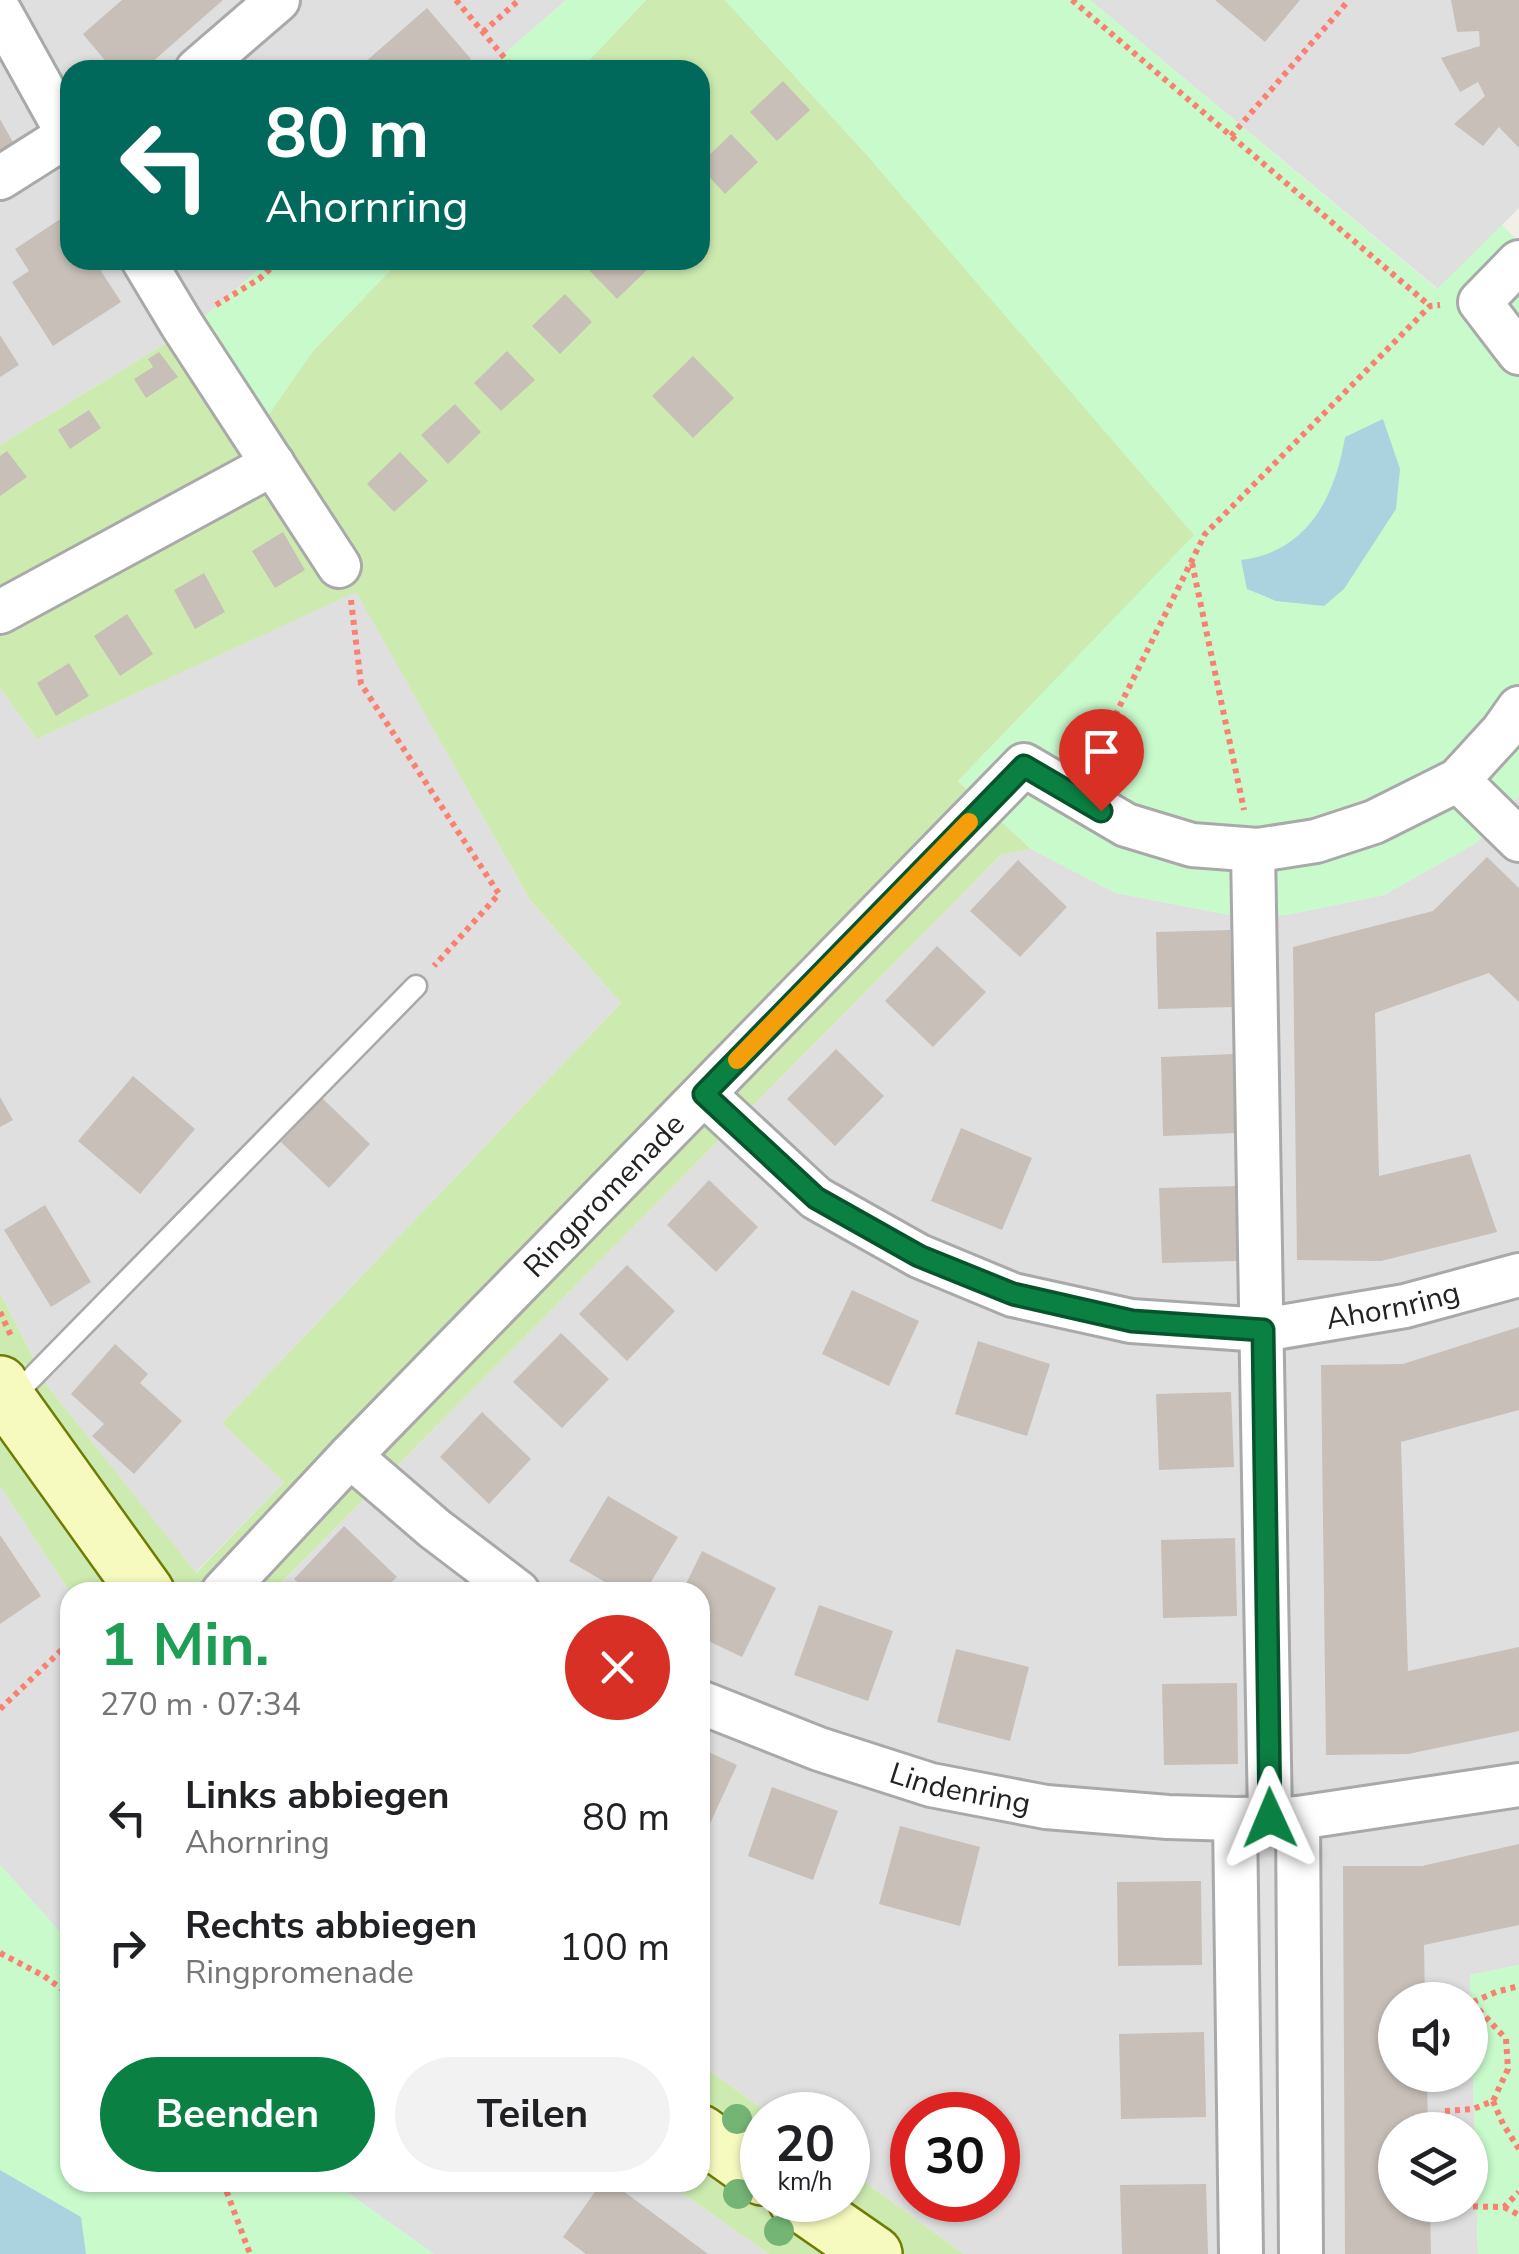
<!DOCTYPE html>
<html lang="de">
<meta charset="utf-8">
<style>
:root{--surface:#fff;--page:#f2f2f2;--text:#202124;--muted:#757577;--accent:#0b8043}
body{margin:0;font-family:"Nunito Sans",sans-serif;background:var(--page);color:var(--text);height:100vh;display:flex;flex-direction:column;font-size:38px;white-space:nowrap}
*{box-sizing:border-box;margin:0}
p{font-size:32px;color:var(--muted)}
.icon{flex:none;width:55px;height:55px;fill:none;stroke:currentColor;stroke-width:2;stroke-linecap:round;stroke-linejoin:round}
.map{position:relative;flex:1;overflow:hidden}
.details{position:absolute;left:60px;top:1582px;width:650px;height:610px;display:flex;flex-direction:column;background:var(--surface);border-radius:30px;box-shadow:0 2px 8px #0004}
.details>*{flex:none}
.hud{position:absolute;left:60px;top:60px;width:650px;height:210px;border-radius:30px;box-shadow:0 2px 8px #0004;background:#00695c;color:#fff;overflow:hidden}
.buttons{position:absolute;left:1378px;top:1982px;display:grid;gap:20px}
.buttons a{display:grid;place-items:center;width:110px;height:110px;border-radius:50%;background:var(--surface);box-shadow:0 2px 8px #0004;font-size:50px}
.speed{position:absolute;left:740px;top:2092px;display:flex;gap:20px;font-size:50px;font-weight:700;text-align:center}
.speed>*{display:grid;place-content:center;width:130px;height:130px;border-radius:50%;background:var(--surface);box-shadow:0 2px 8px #0004;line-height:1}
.speed small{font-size:25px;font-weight:400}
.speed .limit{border:15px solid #d22;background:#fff;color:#111}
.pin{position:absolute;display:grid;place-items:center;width:85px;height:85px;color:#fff;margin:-102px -42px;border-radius:50% 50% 50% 0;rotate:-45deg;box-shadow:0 0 10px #0007}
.pin .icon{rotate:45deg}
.me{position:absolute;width:110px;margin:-55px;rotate:359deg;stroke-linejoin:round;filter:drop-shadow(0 0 8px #0008)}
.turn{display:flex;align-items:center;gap:35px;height:210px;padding:0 40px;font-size:45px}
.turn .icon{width:130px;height:130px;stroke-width:2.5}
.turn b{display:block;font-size:70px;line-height:85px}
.round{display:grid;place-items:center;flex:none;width:105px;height:105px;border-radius:52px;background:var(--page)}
.summary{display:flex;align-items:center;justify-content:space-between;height:170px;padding:0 40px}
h1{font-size:60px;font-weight:700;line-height:75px;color:#1e9e55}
.primary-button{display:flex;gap:20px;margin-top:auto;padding:20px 40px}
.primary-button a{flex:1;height:115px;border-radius:60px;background:var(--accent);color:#fff;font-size:40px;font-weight:700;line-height:115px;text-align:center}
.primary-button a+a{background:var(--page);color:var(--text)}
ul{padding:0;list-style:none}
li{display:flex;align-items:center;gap:30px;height:130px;padding:0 40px}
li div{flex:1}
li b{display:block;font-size:38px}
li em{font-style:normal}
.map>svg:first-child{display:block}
.residential{fill:#e0dfdf;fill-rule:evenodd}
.grass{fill:#cdebb0}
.park{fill:#c8facc}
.parking{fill:#e2e2e2}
.water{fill:#aad3df}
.building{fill:#c7bfb8}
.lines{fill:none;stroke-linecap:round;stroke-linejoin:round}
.lane-casing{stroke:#a9a9a9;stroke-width:25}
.street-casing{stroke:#a9a9a9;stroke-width:48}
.secondary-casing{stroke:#707d05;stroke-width:60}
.path{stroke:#fa8072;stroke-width:6;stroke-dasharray:5 5;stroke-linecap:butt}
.lane{stroke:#fff;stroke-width:20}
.street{stroke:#fff;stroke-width:42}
.secondary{stroke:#f7fabf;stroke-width:55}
.tree{fill:#74b475}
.route-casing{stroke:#07532c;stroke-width:25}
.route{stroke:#0b8043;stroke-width:18}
.slow{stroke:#f59e0b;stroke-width:18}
.labels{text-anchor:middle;stroke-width:8;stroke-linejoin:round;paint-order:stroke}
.street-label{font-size:30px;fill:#222;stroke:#fff}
</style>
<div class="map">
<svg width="1519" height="2254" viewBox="0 0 1519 2254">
<rect width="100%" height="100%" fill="#f2efe9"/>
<path class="residential" d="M0 0H566L486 70H70V260H269L194 326 0 445Z
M1090 0H1519V208L1438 289Z
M356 591 530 900 621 1003 223 1422 284 1482 195 1573 49 1388 0 1293V688L37 739Z
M1519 796V1965L1470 1975 1478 2254H964L848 2170V2115H771L700 2064V1592H272L1001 855 1031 849 1116 893 1230 915H1286L1384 895 1476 843ZM1395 2000H1470V2075H1395ZM912 2115H998V2200H912ZM1395 2130H1470V2205H1395Z
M0 1486 70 1592V1943L0 1865Z
M334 2183H668L769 2254H434Z"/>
<path class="grass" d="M646 0H725L866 154 1195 535 958 781 1031 849 1001 855 272 1592H70L0 1486V1293L49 1388 196 1573 284 1482 222 1423 621 1003 530 900 356 592 37 739 0 688V445L194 326 265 419 313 351 400 260H700V70H580Z
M700 2064 771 2115H762V2200H848V2170L964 2254H769L668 2183 700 2182Z"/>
<path class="park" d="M566 0H646L580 70H486Z
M725 0H1090L1437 289 1502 225 1519 242V796L1476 843 1384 895 1286 915H1230L1116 893 1031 849 958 781 1194 535 866 154Z
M269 260H400L313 351 265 420 194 326Z
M0 1865 70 1943V2182L334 2183 434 2254H86L81 2217 0 2170Z
M1519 1965V2254H1478L1470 1975Z"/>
<path class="parking" d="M1251 1857H1285L1289 2254H1254Z"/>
<path class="water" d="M1383 419 1400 469 1396 509 1344 589 1324 606 1276 601 1247 589 1241 560C1307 552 1335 498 1345 437Z
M0 2170 81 2217 86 2254H0Z"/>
<path class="building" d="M122 0H223L143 70H113L83 34Z
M1215 0H1300L1265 42Z
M1451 0H1519V148L1499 127 1483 146 1454 124 1485 96 1478 82 1460 92 1441 58 1480 46 1479 31 1457 32Z
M427 8 471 59 458 70H356Z
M783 81 810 110 777 141 750 112Z
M0 119 15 146 0 155Z
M731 134 758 162 725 194 700 167V164Z
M65 216 70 223V260H94L121 302 53 346 12 282 29 271 15 249Z
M600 260H643L650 267 617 299 589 270Z
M565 294 592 322 560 354 532 326Z
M0 335 19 365 0 377Z
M507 351 535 380 501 411 474 383Z
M159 352 178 377 146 398 134 379 153 367 148 359Z
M693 356 734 398 693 438 652 396Z
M455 404 481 432 448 464 421 435Z
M89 410 101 428 70 449 58 430Z
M7 451 27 477 0 496V456Z
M400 452 428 481 394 512 367 484Z
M283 532 305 570 275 588 252 551Z
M204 573 225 612 195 629 174 590Z
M127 614 153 654 120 676 94 636Z
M69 663 89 696 56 716 37 683Z
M1487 857 1519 888V1002L1489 973 1375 1013 1379 1176 1470 1154 1497 1232 1381 1261 1297 1260 1293 947 1433 911Z
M1018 860 1067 907 1020 957 970 911Z
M1230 930 1233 1007 1158 1009 1156 932Z
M937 946 986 992 933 1047 885 1001Z
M836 1049 884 1096 835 1146 787 1099Z
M1234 1054 1236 1133 1163 1136 1161 1057Z
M133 1076 195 1129 140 1194 78 1141Z
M0 1097 13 1120 0 1127Z
M322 1098 370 1144 329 1188 281 1142Z
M961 1128 1032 1158 1002 1230 931 1201Z
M709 1180 758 1227 716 1272 667 1225Z
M1236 1186 1238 1261 1162 1263 1159 1188Z
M45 1205 91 1282 51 1307 4 1230Z
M627 1265 675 1311 627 1361 579 1314Z
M852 1290 919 1321 889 1386 822 1354Z
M1519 1327V1410L1401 1442 1408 1671 1519 1647V1731L1408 1754 1326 1755 1321 1365 1403 1364Z
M561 1333 609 1379 562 1428 513 1382Z
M978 1341 1050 1364 1027 1436 955 1414Z
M115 1344 148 1374 140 1383 182 1421 134 1474 92 1436 104 1424 71 1394Z
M1231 1392 1234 1467 1159 1470 1156 1394Z
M482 1412 531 1459 489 1504 440 1457Z
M608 1496 678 1537 645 1592H622L569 1561Z
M344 1526 397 1577 381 1592H309L294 1579Z
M0 1535 41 1596 0 1624Z
M1235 1538 1237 1616 1163 1618 1161 1540Z
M702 1551 776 1588 742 1657 700 1637V1592H682Z
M819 1605 893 1631 868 1701 794 1675Z
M956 1649 1029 1667 1010 1741 937 1722Z
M1237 1683 1238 1764 1164 1765 1162 1684Z
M700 1748 737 1765 700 1845Z
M772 1787 838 1811 813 1880 748 1856Z
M900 1826 980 1847 960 1926 879 1904Z
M1519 1844V1925L1424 1945 1425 2000H1395V2075H1427L1428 2130H1395V2205H1430L1431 2254H1345L1343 1866H1422Z
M1201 1881 1202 1965 1118 1966 1117 1882Z
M1204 2032 1206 2117 1121 2119 1119 2034Z
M602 2182H611L708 2254H586L563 2237Z
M1206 2184 1208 2254H1122L1120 2185Z"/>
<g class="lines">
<g class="lane-casing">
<path id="lane" d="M11 1399 416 986"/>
</g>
<g class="street-casing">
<g id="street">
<path d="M0 12 70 138"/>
<path d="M197 70 278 0"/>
<path d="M0 178 68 135"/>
<path d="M143 260 182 325 339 566"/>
<path d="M1519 262 1480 302 1519 353"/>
<path d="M0 612 273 464"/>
<path d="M1458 780 1519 840"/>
<path d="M1253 851 1270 1818"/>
<path id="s1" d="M704 1094 816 1198 919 1256 1013 1295 1131 1321 1263 1330 1405 1306 1519 1275"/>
<path d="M350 1456 435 1529 518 1592"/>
<path id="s2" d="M223 1592 350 1456 1024 765 1126 825 1192 845 1258 850 1316 841 1374 822 1458 780 1502 732 1519 708"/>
<path id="s3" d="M700 1702 819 1749 931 1785 1046 1807 1168 1817 1235 1819 1298 1818 1519 1785"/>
<path d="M1298 1818 1301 2254"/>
<path d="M1235 1819 1241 2254"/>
</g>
</g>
<g class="secondary-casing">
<path id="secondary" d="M0 1384 9 1401 146 1592
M700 2133 762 2177
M796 2200 874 2254"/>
</g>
<path class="path" d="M456 0 508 62 499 70
M1072 0 1430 306
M483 32 519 0
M1231 136 1349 0
M216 305 259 279 280 260
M1192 563 1244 810
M351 600 361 684 499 894 434 966
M1093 760 1205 534 1430 306 1440 305
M0 1312 12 1338
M0 1709 70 1642
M0 1953 44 1976 70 1995
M1473 2002 1496 1992 1519 1986
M1493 2101 1503 2124 1519 2149
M1445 2111 1473 2109 1493 2101 1508 2069 1506 2039 1472 2002
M223 2182 250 2254
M1443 2206 1504 2207 1519 2192
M1504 2207 1519 2215"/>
<use href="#lane" class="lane"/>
<use href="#street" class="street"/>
<use href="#secondary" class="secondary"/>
</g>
<g class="tree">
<circle cx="737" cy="2119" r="15"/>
<circle cx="738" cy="2194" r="15"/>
<circle cx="779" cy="2231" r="15"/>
</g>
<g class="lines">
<g class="route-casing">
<path id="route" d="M1101 811 1024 766 704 1094 816 1198 919 1256 1013 1294 1132 1321 1263 1330 1270 1818"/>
</g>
<use href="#route" class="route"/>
<path class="slow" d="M737 1060 969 822"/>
</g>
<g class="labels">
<g class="street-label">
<text dy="10" stroke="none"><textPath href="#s2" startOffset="550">Ringpromenade</textPath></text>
<text dy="10" stroke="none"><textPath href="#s1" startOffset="758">Ahornring</textPath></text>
<text dy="10" stroke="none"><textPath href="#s3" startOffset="275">Lindenring</textPath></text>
</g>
</g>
</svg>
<div class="buttons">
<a><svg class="icon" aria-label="sound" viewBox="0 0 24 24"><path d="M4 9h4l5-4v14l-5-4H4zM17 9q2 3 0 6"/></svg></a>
<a><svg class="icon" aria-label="layers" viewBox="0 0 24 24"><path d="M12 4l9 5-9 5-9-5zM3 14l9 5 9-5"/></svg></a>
</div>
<div class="speed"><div>20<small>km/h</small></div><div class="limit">30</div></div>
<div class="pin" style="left:1101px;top:811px;background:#d93025"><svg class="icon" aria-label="arrive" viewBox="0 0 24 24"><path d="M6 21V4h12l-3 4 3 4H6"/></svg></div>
<svg class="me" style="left:1270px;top:1818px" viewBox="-20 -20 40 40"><path d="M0-17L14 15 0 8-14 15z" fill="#0b8043" stroke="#fff" stroke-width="4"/></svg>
<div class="hud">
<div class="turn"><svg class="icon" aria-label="left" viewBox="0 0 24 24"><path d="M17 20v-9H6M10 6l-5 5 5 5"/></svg><div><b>80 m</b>Ahornring</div></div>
</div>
<section class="details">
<div class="summary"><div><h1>1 Min.</h1><p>270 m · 07:34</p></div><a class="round" style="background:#d93025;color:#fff"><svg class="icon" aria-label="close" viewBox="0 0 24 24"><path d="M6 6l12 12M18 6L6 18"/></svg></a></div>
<ul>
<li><svg class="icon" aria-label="left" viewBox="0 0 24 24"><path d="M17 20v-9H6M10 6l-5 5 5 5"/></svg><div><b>Links abbiegen</b><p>Ahornring</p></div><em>80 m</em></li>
<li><svg class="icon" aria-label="right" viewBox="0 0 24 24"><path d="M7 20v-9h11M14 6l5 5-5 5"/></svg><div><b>Rechts abbiegen</b><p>Ringpromenade</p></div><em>100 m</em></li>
</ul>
<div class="primary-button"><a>Beenden</a><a>Teilen</a></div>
</section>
</div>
